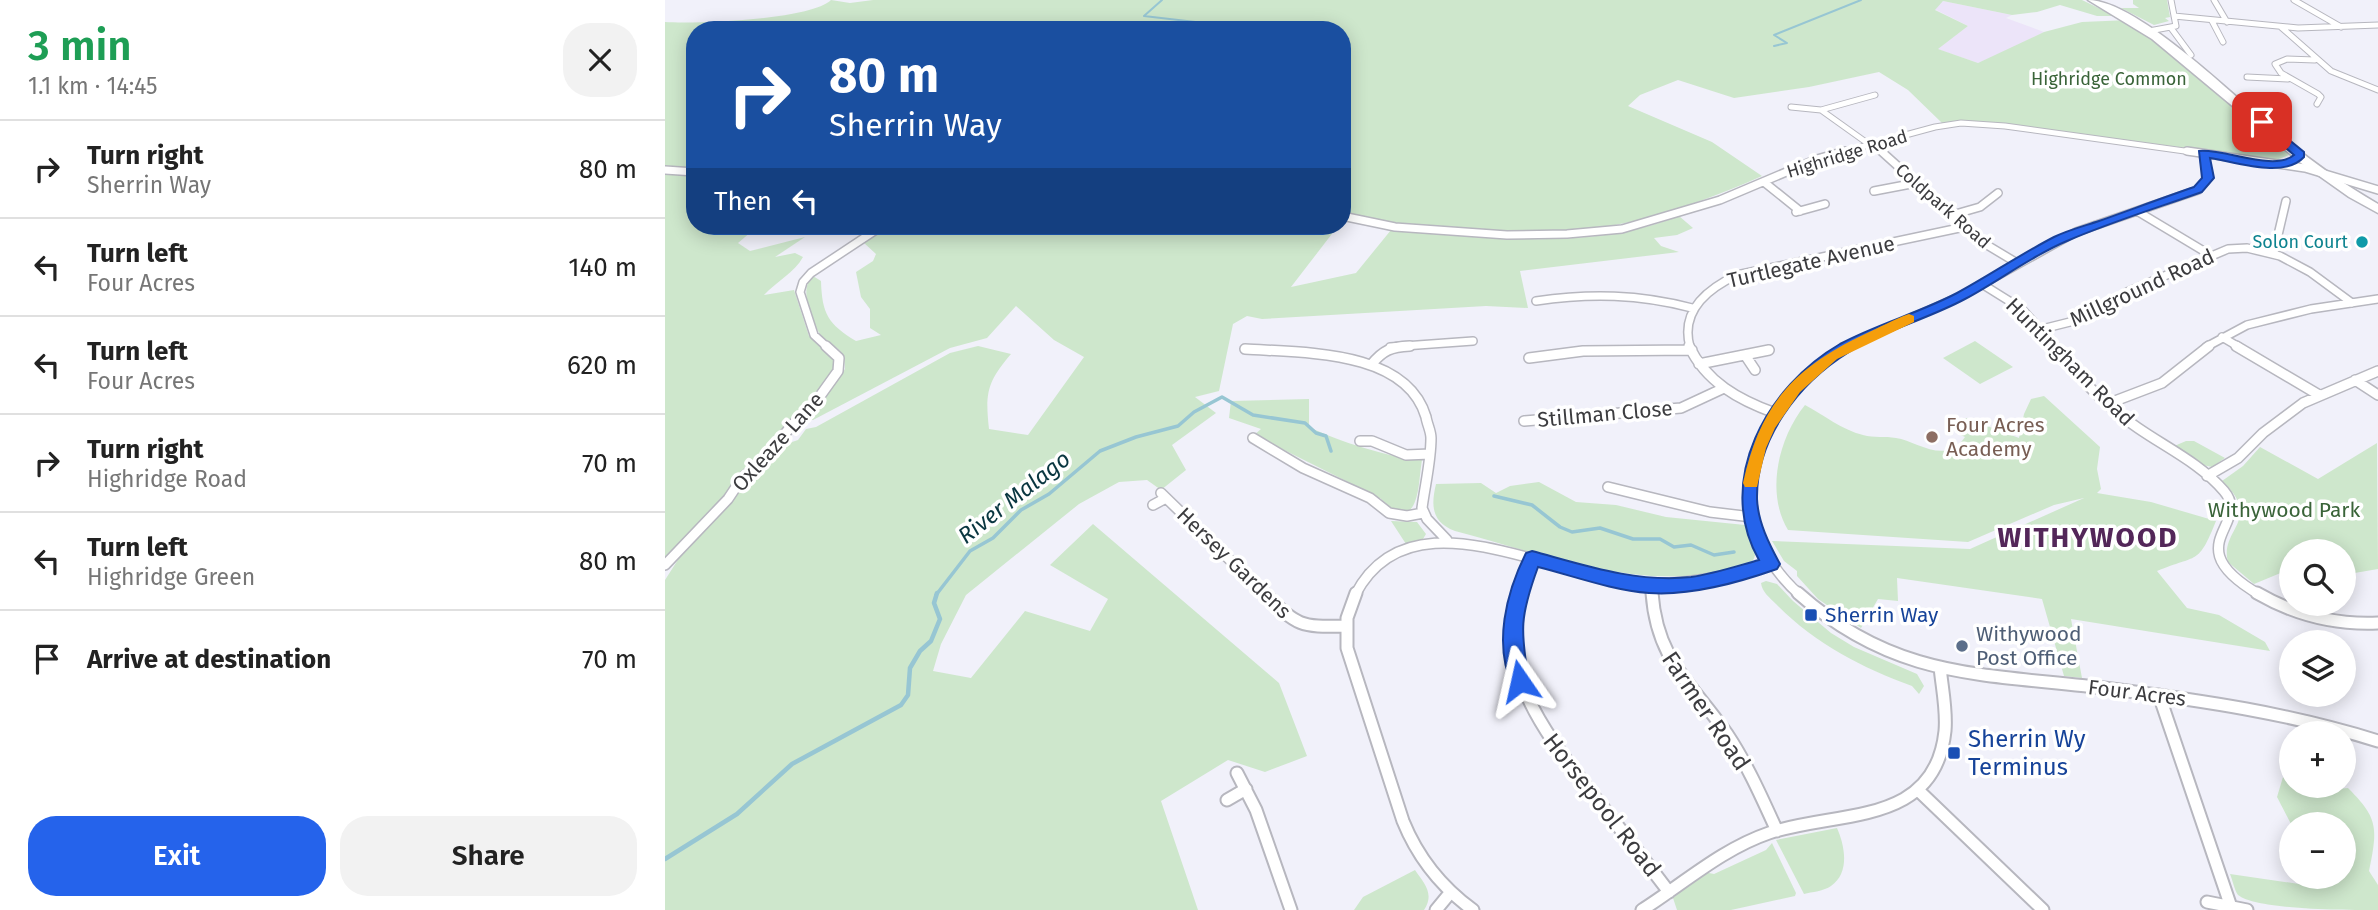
<!DOCTYPE html>
<meta charset="utf-8">
<style>
:root{--surface:#fff;--page:#f2f2f2;--text:#222;--muted:#767676;--line:#e0e0e0;--accent:#2563eb}
body{margin:0;font-family:"Fira Sans",sans-serif;background:var(--page);color:var(--text);height:100vh;display:flex;flex-direction:column;font-size:26px;white-space:nowrap}
*{box-sizing:border-box;margin:0}
p{font-size:23px;color:var(--muted)}
.icon{flex:none;width:38px;height:38px;fill:none;stroke:currentColor;stroke-width:2;stroke-linecap:round;stroke-linejoin:round}
.map{position:relative;flex:1;overflow:hidden}
.drawer{display:flex;flex-direction:column;background:var(--surface);width:665px}
.drawer>*{flex:none}
.top-card{position:absolute;left:21px;top:21px;width:665px;height:214px;border-radius:28px;box-shadow:0 4px 18px #0003;background:#1a4fa0;color:#fff;overflow:hidden}
.fabs{position:absolute;left:1614px;top:539px;display:grid;gap:14px}
.fabs a{display:grid;place-items:center;width:77px;height:77px;border-radius:50%;background:var(--surface);box-shadow:0 4px 18px #0003;font-size:35px}
.pin{position:absolute;display:grid;place-items:center;width:60px;height:60px;color:#fff;margin:-30px;border-radius:14px;box-shadow:0 4px 10px #0006}
.me{position:absolute;width:77px;margin:-38px;rotate:349deg;stroke-linejoin:round;filter:drop-shadow(0 0 5px #0008)}
.turn{display:flex;align-items:center;gap:24px;height:147px;padding:0 28px;font-size:32px}
.turn .icon{width:91px;height:91px;stroke-width:2.5}
.turn b{display:block;font-size:49px;line-height:60px}
.then{display:flex;align-items:center;height:66px;padding:0 28px;background:#0003;gap:14px;font-size:26px}
.round{display:grid;place-items:center;flex:none;width:74px;height:74px;border-radius:28px;background:var(--page)}
.headline{display:flex;align-items:center;justify-content:space-between;height:119px;padding:0 28px}
h1{font-size:42px;font-weight:600;line-height:52px;color:#1e9e55}
.button{display:flex;gap:14px;margin-top:auto;padding:14px 28px}
.button a{flex:1;height:80px;border-radius:28px;background:var(--accent);color:#fff;font-size:28px;font-weight:600;line-height:80px;text-align:center}
.button a+a{background:var(--page);color:var(--text)}
ul{padding:0;list-style:none}
li{display:flex;align-items:center;gap:21px;height:98px;padding:0 28px;border-top:2px solid var(--line)}
li div{flex:1}
li b{display:block;font-size:26px}
li em{font-style:normal}
main{display:flex;flex:1;min-height:0}
.map>svg:first-child{display:block}
.industrial{fill:#ece4f9}
.green{fill:#cee7cc}
.lines{fill:none;stroke-linecap:round;stroke-linejoin:round}
.stream-far2{stroke:#97c6d3;stroke-width:2}
.stream-far1{stroke:#97c6d3;stroke-width:3.5}
.stream{stroke:#97c6d3;stroke-width:4.5}
.street-far3-casing{stroke:#b7b7bf;stroke-width:7}
.street-far2-casing{stroke:#b7b7bf;stroke-width:10}
.street-far1-casing{stroke:#b7b7bf;stroke-width:12}
.street-casing{stroke:#b7b7bf;stroke-width:15}
.highway-casing{stroke:#b7b7bf;stroke-width:3}
.street-far3{stroke:#fff;stroke-width:5}
.street-far2{stroke:#fff;stroke-width:7}
.street-far1{stroke:#fff;stroke-width:9}
.street{stroke:#fff;stroke-width:11}
.highway{fill:#fff;fill-rule:evenodd}
.route{fill:#2563eb;stroke:#184099;stroke-width:2}
.slow{fill:#f59e0b}
.culture-dot{fill:#0f9aa8;stroke:#fff;stroke-width:2.5}
.education-dot{fill:#8d6e63;stroke:#fff;stroke-width:2.5}
.transit-dot{fill:#1a4fb4;stroke:#fff;stroke-width:2.5}
.service-dot{fill:#5c6f8a;stroke:#fff;stroke-width:2.5}
.labels{text-anchor:middle;stroke-width:7;stroke-linejoin:round;paint-order:stroke}
.far-park-label{font-size:18px;fill:#3a6439;stroke:#fff}
.far-street-label{font-size:18px;fill:#3c3c3f;stroke:#fff}
.far-culture-label{font-size:18px;fill:#0d838f;stroke:#fff;text-anchor:end}
.street-label{font-size:21px;fill:#3c3c3f;stroke:#fff}
.education-label{font-size:21px;fill:#785e54;stroke:#fff;text-anchor:start}
.park-label{font-size:21px;fill:#3a6439;stroke:#fff}
.transit-label{font-size:21px;fill:#164399;stroke:#fff;text-anchor:start}
.service-label{font-size:21px;fill:#4e5e75;stroke:#fff;text-anchor:start}
.water-label{font-size:23px;font-style:italic;fill:#093640;stroke:#fff}
.near-street-label{font-size:24px;fill:#3c3c3f;stroke:#fff}
.near-transit-label{font-size:24px;fill:#164399;stroke:#fff;text-anchor:start}
.district-label{font-size:28px;font-weight:bold;letter-spacing:2px;fill:#532659;stroke:#fff}
</style>
<main>
<section class="drawer">
<div class="headline"><div><h1>3 min</h1><p>1.1 km · 14:45</p></div><a class="round"><svg class="icon" aria-label="close" viewBox="0 0 24 24"><path d="M6 6l12 12M18 6L6 18"/></svg></a></div>
<ul>
<li><svg class="icon" aria-label="right" viewBox="0 0 24 24"><path d="M7 20v-9h11M14 6l5 5-5 5"/></svg><div><b>Turn right</b><p>Sherrin Way</p></div><em>80 m</em></li>
<li><svg class="icon" aria-label="left" viewBox="0 0 24 24"><path d="M17 20v-9H6M10 6l-5 5 5 5"/></svg><div><b>Turn left</b><p>Four Acres</p></div><em>140 m</em></li>
<li><svg class="icon" aria-label="left" viewBox="0 0 24 24"><path d="M17 20v-9H6M10 6l-5 5 5 5"/></svg><div><b>Turn left</b><p>Four Acres</p></div><em>620 m</em></li>
<li><svg class="icon" aria-label="right" viewBox="0 0 24 24"><path d="M7 20v-9h11M14 6l5 5-5 5"/></svg><div><b>Turn right</b><p>Highridge Road</p></div><em>70 m</em></li>
<li><svg class="icon" aria-label="left" viewBox="0 0 24 24"><path d="M17 20v-9H6M10 6l-5 5 5 5"/></svg><div><b>Turn left</b><p>Highridge Green</p></div><em>80 m</em></li>
<li><svg class="icon" aria-label="arrive" viewBox="0 0 24 24"><path d="M6 21V4h12l-3 4 3 4H6"/></svg><div><b>Arrive at destination</b></div><em>70 m</em></li>
</ul>
<div class="button"><a>Exit</a><a>Share</a></div>
</section>
<div class="map">
<svg width="1713" height="910" viewBox="0 0 1713 910">
<rect width="100%" height="100%" fill="#f1f1fa"/>
<path class="industrial" d="M1278 1 1347 15 1341 18 1379 32 1326 59 1313 63 1272 49 1303 26 1269 9Z"/>
<path class="green" d="M166 0 185 3 208 0H1417L1450 16H1432L1395 5 1372 12 1347 15 1278 1 1270 10 1303 26 1273 49 1313 63 1379 32 1417 22 1464 20 1612 141 1609 142 1624 155 1611 160 1341 124 1277 123 1243 90 1214 72 1144 87 1069 98 1013 80 975 95 963 106 1047 142 1097 176C1052 196 1004 214 955 224 882 240 749 232 677 212V30H30V167L0 168V22C31 24 145 20 166 0Z
M1468 0H1502L1505 17 1500 18 1504 21 1489 25 1456 8H1474L1468 4Z
M0 172 30 174V226H93L73 243 85 251 140 237 110 257 130 253 138 257C130 272 111 282 99 295L129 290 144 336 162 350 169 361 168 371 146 402 118 428 99 455 78 471 58 499 0 560Z
M1014 216 1028 228 1012 235 989 238 996 246 1014 252 855 271 863 308 821 306 597 319 582 316 568 324 554 391 530 397 551 413 507 445 521 470 496 490 482 480 454 482 414 504 301 595 276 644 268 671 306 678 360 611 425 631 443 599 385 565 428 524 614 683 642 756 600 772 563 760 496 801 533 910H0V580L16 555 118 445 133 440 141 429 151 427 285 353 313 346 346 354C322 382 320 393 324 429L363 435 419 357 389 340 351 306 322 338 285 348 148 420 139 419 157 402 180 369C180 342 163 349 153 331 145 316 134 288 148 276L156 281C157 314 163 324 191 341L216 335 205 328V309L196 297 191 272 208 261 211 254 198 242 222 226H673L626 287 691 273 726 230C819 237 924 252 1014 216Z
M1310 341 1348 367 1315 384 1278 358Z
M1379 396 1435 447 1432 469 1436 489 1432 493 1486 502 1551 521C1533 566 1533 554 1492 571L1522 608 1554 615 1600 642 1605 651 1406 619 1417 678 1399 676 1377 599 1232 578 1233 601 1213 599 1196 628 1153 599 1132 576V571L1119 561 1107 541 1305 549 1419 498 1389 505 1303 542 1123 530C1100 492 1114 437 1140 405 1159 415 1177 430 1198 435 1209 438 1220 436 1231 438 1252 441 1281 466 1300 437L1291 433 1301 418 1354 438 1359 414 1366 399Z
M644 399V427C670 440 728 459 757 460 754 476 755 503 743 512L729 511 715 498 710 499 701 491 589 435 596 429 564 418 566 401Z
M1521 441H1529L1560 458 1547 467 1533 464 1507 447Z
M1712 443 1713 569 1678 575V551H1626V575L1618 572 1589 584 1563 562C1554 529 1599 520 1557 481L1578 466 1595 447 1653 479Z
M874 482 911 502 951 505 1001 517 1080 525C1084 534 1092 546 1090 555 1088 568 1069 569 1059 571 967 590 878 554 790 531 766 522 766 505 771 484L816 483 831 493 845 486Z
M726 521 752 522 761 534 758 539 741 544Z
M1101 581 1112 584 1128 601 1166 633 1189 647 1252 674 1259 686 1254 694 1247 686C1197 668 1149 643 1111 604 1105 598 1097 592 1096 583Z
M1618 777 1626 786 1651 791 1683 788C1713 818 1713 827 1704 871L1713 885V910C1682 910 1592 910 1573 895 1569 889 1568 881 1565 874L1634 884 1640 881V877H1678V824H1626L1612 797Z
M1172 828C1180 846 1185 873 1166 886 1159 891 1147 892 1139 894L1111 840Z
M1107 843 1131 893 1130 896 1066 910H1012L1008 898 1039 872 1049 874 1101 850Z
M750 870C759 883 770 894 759 910H689L698 897Z"/>
<g class="lines">
<path class="stream-far2" d="M497 0 479 16 539 23 553 30
M1109 46 1122 43 1109 35 1196 0"/>
<path class="stream-far1" d="M829 496 867 505 895 527 907 532 935 528 968 539H995L1009 547 1026 545 1049 555 1069 552
M271 595 305 551 328 538 356 510 384 494 435 451 471 437 513 426 529 412 557 397 588 415 640 423 651 433 661 436 666 451"/>
<path class="stream" d="M0 859 72 814 127 764 236 705 243 695 245 668 255 651 266 641 275 619 269 603 272 593"/>
<g class="street-far3-casing">
<path id="street-far3" d="M1549 0 1562 22
M1629 0 1676 27
M1509 16 1633 28 1713 25
M1547 21 1558 42
M1616 27 1666 71 1713 90
M1506 28 1526 55
M1484 31 1511 26 1506 0
M1650 60 1622 59 1610 64 1616 73 1653 94 1656 97 1652 104
M1582 77 1623 79
M1126 107 1156 110
M1208 144 1218 153
M1205 145 1156 110 1210 95
M1174 153 1270 127 1296 123 1340 126 1534 153"/>
</g>
<g class="street-far2-casing">
<path id="street-far2" d="M1216 151 1317 242 1352 263
M1522 151 1640 168 1713 190
M0 170 30 172
M1099 182 1135 211
M1209 191 1251 183
M1472 211 1547 256
M1131 212 1160 204
M1287 215 1315 207 1333 193
M677 216 730 227 842 235 902 234 957 229 1055 200 1152 159 1180 151
M1609 252 1621 201
M1317 284 1357 309 1391 347
M871 301C925 293 974 294 1027 308
M1377 329 1417 319 1464 291 1563 249 1582 248 1615 256 1645 272 1687 303
M1557 337 1574 347
M162 347 149 335 135 292 138 282 146 273 217 226
M725 347 808 341
M1025 347C1015 311 1042 289 1072 275L1299 227
M1181 347 1296 296 1411 232 1533 190 1543 178 1538 154
M1541 347 1582 325 1646 309 1713 299"/>
</g>
<g class="street-far1-casing">
<path id="street-far1" d="M1024 346C1041 382 1074 400 1110 413
M1389 346C1413 377 1440 406 1473 428 1502 448 1536 464 1559 491 1588 525 1509 545 1595 595
M1571 346 1654 395
M580 349C637 353 741 349 761 417 762 424 766 431 766 438 766 461 760 485 757 508L762 519 782 540
M1080 355 1090 370
M864 358 918 351 1027 350
M1034 364 1104 350
M706 365C718 350 726 347 745 346
M1690 380 1713 395
M1442 404 1497 383 1544 346
M859 421 1016 408 1059 388
M588 438 638 468 705 498 724 513 742 516 758 513
M695 441H707L741 455 765 454
M1542 476 1573 458 1598 433 1638 403 1713 371
M943 487 1045 512 1087 517
M496 493 601 595
M488 505 501 498
M0 565 63 499 77 478 104 455 126 426 150 403 173 371 174 358 161 346
M986 586 987 595
M690 595C728 522 805 542 869 559 898 567 928 574 958 582 1009 587 1057 578 1106 564
M853 595 867 558
M1135 595C1046 517 1090 396 1184 346"/>
</g>
<g class="street-casing">
<path id="street" d="M599 593C633 626 633 627 680 626
M691 593 682 618V648L738 821C753 858 775 886 808 910
M854 593C830 673 882 735 928 795 954 827 979 859 1004 892
M987 593C992 661 1026 682 1062 734 1082 764 1097 798 1112 831
M1133 593C1233 682 1323 673 1447 689 1540 701 1623 713 1713 741
M1592 593C1630 615 1670 625 1713 623
M1494 695 1566 907
M572 773 591 810 626 910
M1254 791 1378 910
M562 800 581 789
M1542 902 1582 910
M771 910 785 893
M977 910C1018 884 1057 849 1104 833 1173 810 1270 827 1280 731 1282 710 1277 688 1275 667"/>
</g>
<g class="highway-casing">
<path id="highway" d="M1423 0C1474 0 1579 106 1621 140 1650 164 1680 185 1713 204V213L1684 197 1636 163 1487 39Z"/>
</g>
<use href="#street-far3" class="street-far3"/>
<use href="#street-far2" class="street-far2"/>
<use href="#street-far1" class="street-far1"/>
<use href="#street" class="street"/>
<use href="#highway" class="highway"/>
</g>
<path class="route" d="M1593 120H1600L1639 152V157C1619 179 1571 162 1545 158L1549 178 1537 192C1492 208 1446 222 1402 241 1366 256 1334 281 1300 299 1263 319 1219 330 1184 352 1134 383 1091 438 1092 499 1093 522 1104 544 1115 564L1112 569C1072 583 1026 596 984 593 946 590 909 576 873 567 855 616 855 630 864 681L861 687 855 690 848 687C828 645 841 593 861 553L867 551C919 565 971 583 1026 577 1048 574 1072 566 1094 560 1049 481 1102 386 1175 344 1212 324 1254 313 1292 293 1325 275 1356 254 1389 237 1403 230 1419 226 1434 221 1465 210 1497 198 1529 187L1537 178 1534 151C1559 148 1609 172 1629 155L1593 124Z"/>
<path class="slow" d="M1244 314 1249 316V322L1172 359 1135 392 1110 428 1101 448 1092 487H1080L1078 483C1095 405 1128 368 1200 334 1214 328 1229 319 1244 314Z"/>
<circle class="culture-dot" cx="1697" cy="242" r="7"/>
<circle class="education-dot" cx="1267" cy="437" r="7"/>
<g class="transit-dot">
<rect x="1139" y="608" width="14" height="14" rx="3.5"/>
<rect x="1282" y="746" width="14" height="14" rx="3.5"/>
</g>
<circle class="service-dot" cx="1297" cy="646" r="7"/>
<g class="labels">
<g class="far-park-label">
<text x="1444" y="85">Highridge Common</text>
</g>
<g class="far-street-label">
<text transform="translate(1182 154) rotate(-17)" y="6">Highridge Road</text>
<text transform="translate(1278 206) rotate(41)" y="6">Coldpark Road</text>
</g>
<g class="far-culture-label">
<text x="1683" y="248">Solon Court</text>
</g>
<g class="street-label">
<text transform="translate(1146 262) rotate(-13)" y="7">Turtlegate Avenue</text>
<text transform="translate(1477 288) rotate(-25)" y="7">Millground Road</text>
<text transform="translate(1405 362) rotate(45)" y="7">Huntingham Road</text>
<text transform="translate(940 414) rotate(-5)" y="7">Stillman Close</text>
<text transform="translate(113 442) rotate(-48)" y="7">Oxleaze Lane</text>
<text transform="translate(569 563) rotate(44)" y="7">Hersey Gardens</text>
<text transform="translate(1472 693) rotate(7)" y="7">Four Acres</text>
</g>
<g class="education-label">
<text x="1281" y="432">Four Acres<tspan x="1281" dy="24">Academy</tspan></text>
</g>
<g class="park-label">
<text x="1619" y="517">Withywood Park</text>
</g>
<g class="transit-label">
<text x="1160" y="622">Sherrin Way</text>
</g>
<g class="service-label">
<text x="1311" y="641">Withywood<tspan x="1311" dy="24">Post Office</tspan></text>
</g>
<g class="water-label">
<text transform="translate(349 497) rotate(-38)" y="8">River Malago</text>
</g>
<g class="near-street-label">
<text transform="translate(1041 711) rotate(56)" y="8">Farmer Road</text>
<text transform="translate(937 805) rotate(52)" y="8">Horsepool Road</text>
</g>
<g class="near-transit-label">
<text x="1303" y="747">Sherrin Wy<tspan x="1303" dy="28">Terminus</tspan></text>
</g>
<g class="district-label">
<text x="1423" y="547">WITHYWOOD</text>
</g>
</g>
</svg>
<div class="fabs">
<a><svg class="icon" aria-label="search" viewBox="0 0 24 24"><circle cx="10" cy="10" r="6"/><path d="M15 15l6 6"/></svg></a>
<a><svg class="icon" aria-label="layers" viewBox="0 0 24 24"><path d="M12 4l9 5-9 5-9-5zM3 14l9 5 9-5"/></svg></a>
<a>+</a>
<a>−</a>
</div>
<div class="pin" style="left:1597px;top:122px;background:#d93025"><svg class="icon" aria-label="arrive" viewBox="0 0 24 24"><path d="M6 21V4h12l-3 4 3 4H6"/></svg></div>
<svg class="me" style="left:855px;top:681px" viewBox="-20 -20 40 40"><path d="M0-17L14 15 0 8-14 15z" fill="#2563eb" stroke="#fff" stroke-width="4"/></svg>
<div class="top-card">
<div class="turn"><svg class="icon" aria-label="right" viewBox="0 0 24 24"><path d="M7 20v-9h11M14 6l5 5-5 5"/></svg><div><b>80 m</b>Sherrin Way</div></div>
<div class="then">Then<svg class="icon" aria-label="left" viewBox="0 0 24 24"><path d="M17 20v-9H6M10 6l-5 5 5 5"/></svg></div>
</div>
</div>
</main>
